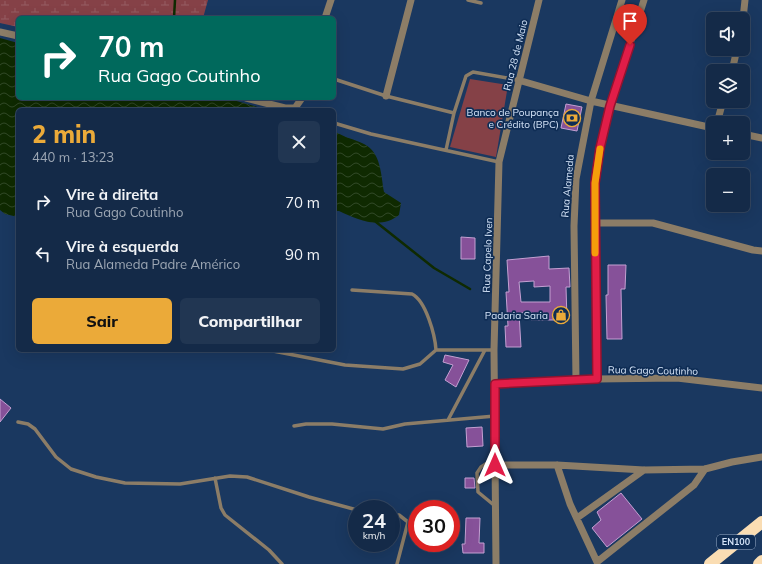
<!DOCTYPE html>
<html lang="pt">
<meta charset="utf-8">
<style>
:root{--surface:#142a48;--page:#213652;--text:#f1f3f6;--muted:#9da7b4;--line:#334660;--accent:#ebaa39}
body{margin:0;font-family:Mulish,sans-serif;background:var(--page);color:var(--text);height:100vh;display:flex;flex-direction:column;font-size:15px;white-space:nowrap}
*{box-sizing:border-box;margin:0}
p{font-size:13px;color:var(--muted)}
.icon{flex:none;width:22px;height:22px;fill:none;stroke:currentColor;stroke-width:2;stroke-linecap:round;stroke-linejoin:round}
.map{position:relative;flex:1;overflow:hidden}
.details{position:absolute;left:16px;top:108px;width:320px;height:244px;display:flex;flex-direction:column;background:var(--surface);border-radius:6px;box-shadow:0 4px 16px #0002,0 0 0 1px var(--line)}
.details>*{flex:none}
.guide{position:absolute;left:16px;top:16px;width:320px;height:84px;border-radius:6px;box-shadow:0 4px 16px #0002,0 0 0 1px var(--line);background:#00695c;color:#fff;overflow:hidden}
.controls{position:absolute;left:706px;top:12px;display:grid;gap:8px}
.controls a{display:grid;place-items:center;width:44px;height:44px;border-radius:6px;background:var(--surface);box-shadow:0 4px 16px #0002,0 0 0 1px var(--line);font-size:20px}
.speed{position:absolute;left:348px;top:500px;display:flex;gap:8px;font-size:20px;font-weight:700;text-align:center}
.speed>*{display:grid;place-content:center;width:52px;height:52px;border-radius:50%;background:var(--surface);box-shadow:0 4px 16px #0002,0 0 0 1px var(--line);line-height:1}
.speed small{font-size:10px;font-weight:400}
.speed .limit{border:6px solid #d22;background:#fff;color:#111}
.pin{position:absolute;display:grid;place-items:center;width:34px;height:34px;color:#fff;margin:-41px -17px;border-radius:50% 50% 50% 0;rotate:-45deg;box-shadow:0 0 4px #0007}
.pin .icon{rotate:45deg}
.me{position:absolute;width:44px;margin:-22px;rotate:0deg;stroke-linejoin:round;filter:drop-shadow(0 0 3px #0008)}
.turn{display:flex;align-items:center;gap:14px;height:84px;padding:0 16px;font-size:18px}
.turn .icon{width:52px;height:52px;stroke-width:2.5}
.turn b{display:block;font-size:28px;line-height:34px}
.round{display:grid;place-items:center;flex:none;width:42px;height:42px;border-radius:6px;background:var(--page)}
.overview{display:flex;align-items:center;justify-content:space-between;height:68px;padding:0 16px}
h1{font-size:24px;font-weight:800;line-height:30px;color:var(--accent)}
.primary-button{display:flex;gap:8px;margin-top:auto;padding:8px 16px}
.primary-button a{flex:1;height:46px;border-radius:6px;background:var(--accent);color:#111;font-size:16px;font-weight:800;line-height:46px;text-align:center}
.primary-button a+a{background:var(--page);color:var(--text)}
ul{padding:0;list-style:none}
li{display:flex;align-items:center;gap:12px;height:52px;padding:0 16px}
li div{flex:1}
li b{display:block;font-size:15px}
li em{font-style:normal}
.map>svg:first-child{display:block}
.green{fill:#854147}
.wetland{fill:url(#wetland-marsh)}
.water{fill:url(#water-waves)}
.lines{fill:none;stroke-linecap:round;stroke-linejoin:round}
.stream{stroke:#0f2a01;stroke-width:2.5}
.building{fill:#865199;stroke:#c4a0d2;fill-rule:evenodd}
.lane{stroke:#8c7d67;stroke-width:3.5}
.street{stroke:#8c7d67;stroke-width:7}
.highway{stroke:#faddb3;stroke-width:12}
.route-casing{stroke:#92132f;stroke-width:10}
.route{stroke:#e11d48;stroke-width:7}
.slow{stroke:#f59e0b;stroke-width:7}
.labels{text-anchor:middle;stroke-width:3.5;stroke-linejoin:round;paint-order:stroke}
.shield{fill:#0f2d55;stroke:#9baec8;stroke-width:1}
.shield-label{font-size:9px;font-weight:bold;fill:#d7e6fa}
.street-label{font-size:10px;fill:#d7e6fa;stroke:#0f2d55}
.poi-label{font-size:10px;fill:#d7e6fa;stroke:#0f2d55;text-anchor:end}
</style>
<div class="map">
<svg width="762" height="564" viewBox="0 0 762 564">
<defs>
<pattern id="wetland-marsh" width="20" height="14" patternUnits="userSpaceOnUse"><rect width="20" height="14" fill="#854147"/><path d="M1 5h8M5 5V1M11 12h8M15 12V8" fill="none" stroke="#965c62"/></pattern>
<pattern id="water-waves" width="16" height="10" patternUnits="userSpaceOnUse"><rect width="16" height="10" fill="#0f2a01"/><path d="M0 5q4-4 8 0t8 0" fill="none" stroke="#314927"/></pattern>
</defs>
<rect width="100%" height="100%" fill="#1a3860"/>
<path class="green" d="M470 79 508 85 496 157 450 147Z"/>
<path class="wetland" d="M0 0H208L203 18H18V27L0 23Z"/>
<path class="water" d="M0 38 18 43V98H226L268 110H18V217L5 214 0 210Z
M334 131C343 137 354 139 364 144 381 152 381 175 384 192L401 203 399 215C380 230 359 220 339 211H334Z"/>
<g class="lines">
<path class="stream" d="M174 18 175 0
M376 222 434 268 470 289"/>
</g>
<path class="building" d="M566 104 582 107 577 131 561 128Z
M461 237 475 238V259H461Z
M549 256V269L569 268 570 287H566L567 320H531V312L519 313 521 347H506L505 326H508L506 292H509L507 260ZM534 281V287L550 286V302H521L519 282Z
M608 265H626L625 289H621L622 339H607L606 295H608Z
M445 355 469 360 456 387 445 380 453 365 443 362Z
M0 399 11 408 0 422Z
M482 427 483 446 467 447 466 428Z
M465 478H474L475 488H465Z
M621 493 642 519 607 547 592 528 601 520 597 512Z
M466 518H480L479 543H484V553H463L462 544H465Z"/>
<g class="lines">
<path class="lane" d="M468 0 481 3
M334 79 386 96 454 113
M334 123 371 134 499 162
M446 150 454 113 466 76 473 72 518 80
M352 290 412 294C426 301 435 335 436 350
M268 350 345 365 403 369 420 364 436 350H494
M448 420 485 350
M18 422 28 424 35 429 56 457 71 469 96 477 125 483 180 484 230 476 247 477 309 497 357 510
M294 426 306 424H332L383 429 405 424 495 416
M495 458 481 467 477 473 478 492 495 506
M215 478 221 508 225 515 269 550 282 564
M391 515H399L408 522 397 564"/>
<path class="street" d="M325 18 331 0
M743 19 745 0
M0 32 18 36
M732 71 737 49
M518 80 591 101 713 128
M386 96 411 0
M246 98 285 108H295L302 98
M717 123 723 101
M743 134 762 138
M595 223H653L753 250 762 251
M597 379 595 183 600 148 610 106 644 0
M576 380 574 226 576 179 591 101 622 0
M495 384 597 379 677 378 762 388
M495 465H557L644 470 705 469 732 462 762 457
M557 465 570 504 597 562 694 485 705 469
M577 518 644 470
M496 564 494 350 499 162 539 0"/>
<path class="highway" d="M710 564 762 522
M759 564 762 561"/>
</g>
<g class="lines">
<g class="route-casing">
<path id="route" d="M495 465V384L597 379 595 183 600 148 610 106 630 45"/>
</g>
<use href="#route" class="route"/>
<path class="slow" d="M595 253V183L600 149"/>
</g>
<defs>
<g id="bank-ring" transform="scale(0.9)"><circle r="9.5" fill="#0f2d55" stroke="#ebaa39" stroke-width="1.5"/><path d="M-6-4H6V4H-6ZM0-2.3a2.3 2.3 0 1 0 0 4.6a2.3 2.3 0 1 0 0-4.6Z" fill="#ebaa39"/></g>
<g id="shop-ring" transform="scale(0.9)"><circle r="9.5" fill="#0f2d55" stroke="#ebaa39" stroke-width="1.5"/><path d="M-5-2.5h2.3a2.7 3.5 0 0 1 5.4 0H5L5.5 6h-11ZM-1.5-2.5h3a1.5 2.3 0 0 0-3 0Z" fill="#ebaa39"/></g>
</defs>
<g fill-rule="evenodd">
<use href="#bank-ring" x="572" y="118"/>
<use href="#shop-ring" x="561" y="315"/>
</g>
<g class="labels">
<rect class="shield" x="717" y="535" width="38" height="14" rx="3"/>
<g class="shield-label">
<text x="736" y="545">EN100</text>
</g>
<g class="street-label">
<text transform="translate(515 55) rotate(-76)" y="4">Rua 28 de Maio</text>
<text transform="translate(567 186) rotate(-85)" y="4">Rua Alameda</text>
<text transform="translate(487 255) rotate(-88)" y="4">Rua Capelo Iven</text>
<text transform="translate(653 370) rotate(1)" y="4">Rua Gago Coutinho</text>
</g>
<g class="poi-label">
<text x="559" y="116">Banco de Poupança<tspan x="559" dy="12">e Crédito (BPC)</tspan></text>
<text x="548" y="319">Padaria Saria</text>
</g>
</g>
</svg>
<div class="controls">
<a><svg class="icon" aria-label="sound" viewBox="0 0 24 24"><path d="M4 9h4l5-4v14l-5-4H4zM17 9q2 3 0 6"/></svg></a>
<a><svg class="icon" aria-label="layers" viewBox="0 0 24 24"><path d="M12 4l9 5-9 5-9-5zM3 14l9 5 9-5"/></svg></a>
<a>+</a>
<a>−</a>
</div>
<div class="speed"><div>24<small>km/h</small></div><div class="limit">30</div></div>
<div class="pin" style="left:630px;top:45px;background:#d93025"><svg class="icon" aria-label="arrive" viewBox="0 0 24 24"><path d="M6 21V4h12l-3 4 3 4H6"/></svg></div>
<svg class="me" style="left:495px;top:465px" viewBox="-20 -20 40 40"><path d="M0-17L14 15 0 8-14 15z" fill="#e11d48" stroke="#fff" stroke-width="4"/></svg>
<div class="guide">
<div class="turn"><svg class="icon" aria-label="right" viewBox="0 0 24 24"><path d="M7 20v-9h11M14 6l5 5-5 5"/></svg><div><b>70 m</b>Rua Gago Coutinho</div></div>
</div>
<section class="details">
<div class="overview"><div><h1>2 min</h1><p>440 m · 13:23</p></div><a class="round"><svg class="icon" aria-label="close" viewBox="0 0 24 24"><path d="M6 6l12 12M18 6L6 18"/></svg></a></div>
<ul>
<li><svg class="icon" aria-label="right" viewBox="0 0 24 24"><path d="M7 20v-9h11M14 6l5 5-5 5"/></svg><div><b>Vire à direita</b><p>Rua Gago Coutinho</p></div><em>70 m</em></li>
<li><svg class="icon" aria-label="left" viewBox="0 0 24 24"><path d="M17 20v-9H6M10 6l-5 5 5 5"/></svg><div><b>Vire à esquerda</b><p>Rua Alameda Padre Américo</p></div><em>90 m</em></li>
</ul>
<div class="primary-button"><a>Sair</a><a>Compartilhar</a></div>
</section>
</div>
